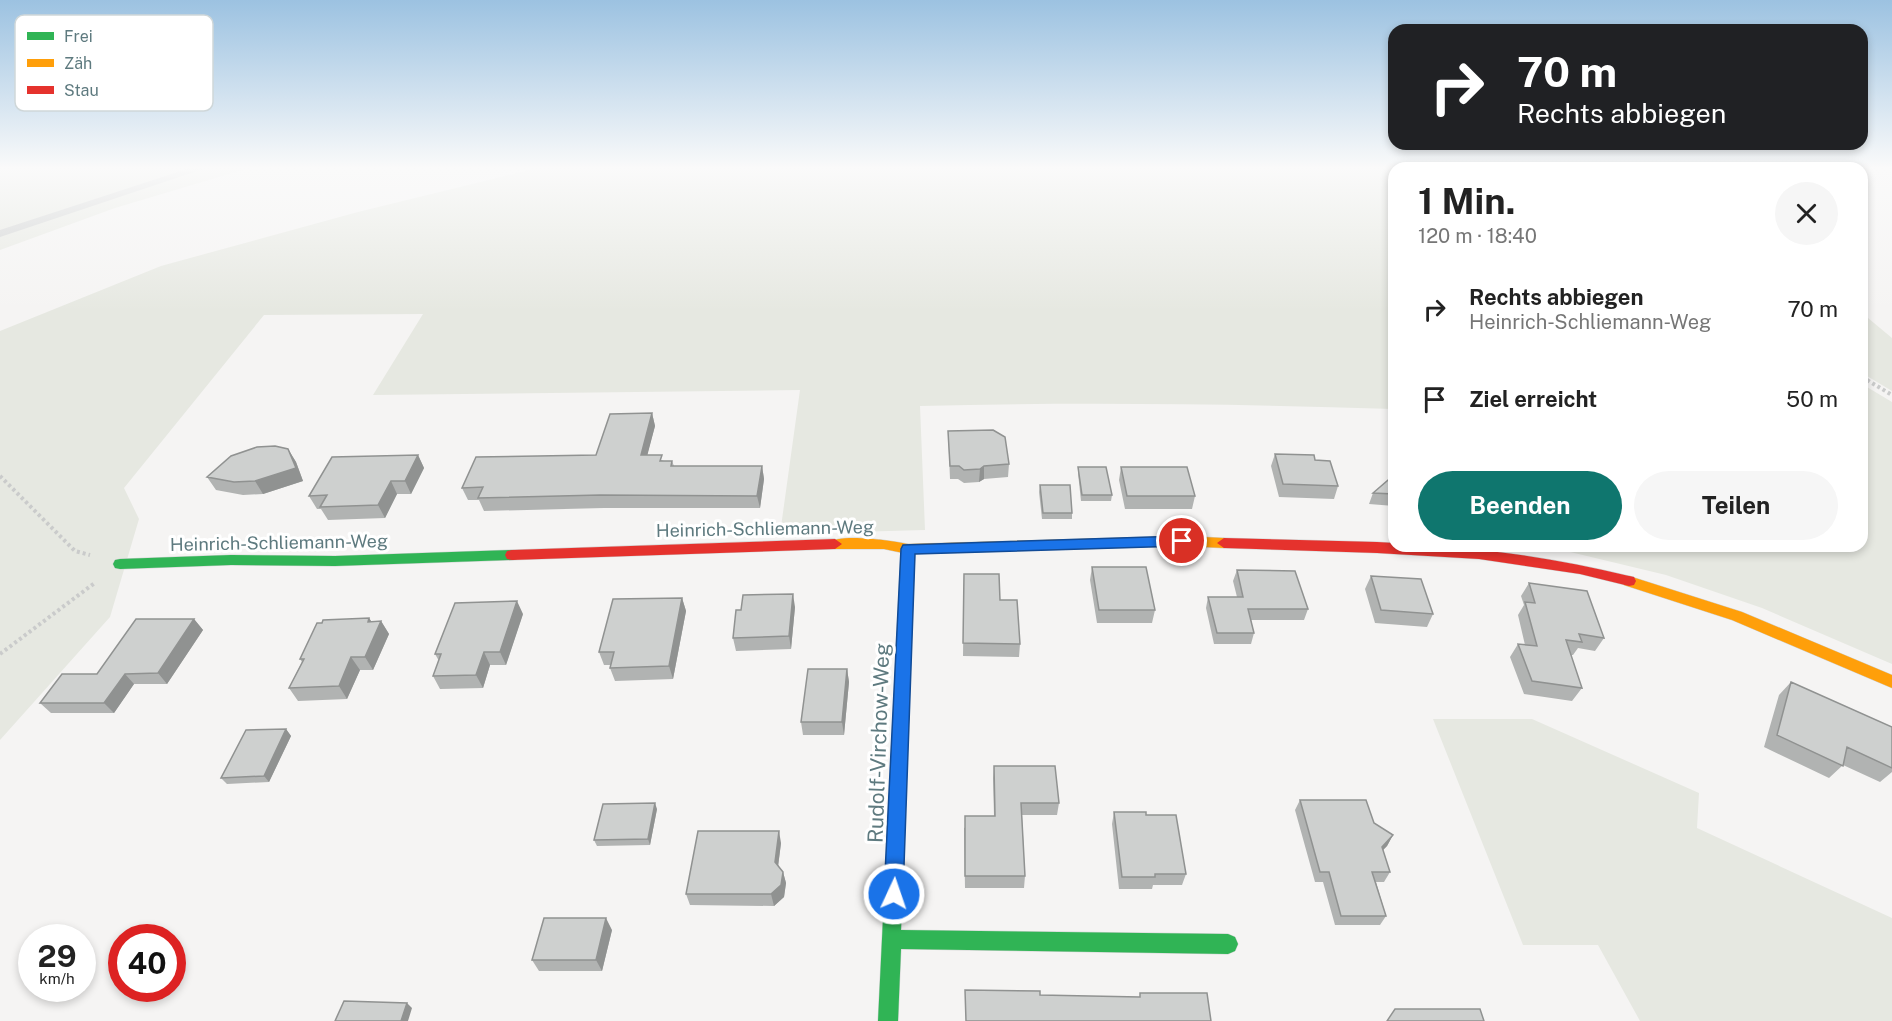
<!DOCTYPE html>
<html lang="de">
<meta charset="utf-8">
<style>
:root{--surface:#fff;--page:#f6f6f6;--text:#222;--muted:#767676;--accent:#0f766e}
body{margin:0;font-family:"Public Sans",sans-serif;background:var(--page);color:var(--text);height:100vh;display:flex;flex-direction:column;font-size:22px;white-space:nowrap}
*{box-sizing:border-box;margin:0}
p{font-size:20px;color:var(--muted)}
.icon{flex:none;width:33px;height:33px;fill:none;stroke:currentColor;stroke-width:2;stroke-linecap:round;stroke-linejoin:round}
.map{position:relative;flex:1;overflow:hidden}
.details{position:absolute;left:1388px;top:162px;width:480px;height:390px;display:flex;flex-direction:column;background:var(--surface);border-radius:18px;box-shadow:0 3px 9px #0003}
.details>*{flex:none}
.guide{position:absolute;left:1388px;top:24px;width:480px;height:126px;border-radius:18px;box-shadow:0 3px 9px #0003;background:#202124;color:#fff;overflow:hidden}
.speed{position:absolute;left:18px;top:924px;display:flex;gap:12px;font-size:30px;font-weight:700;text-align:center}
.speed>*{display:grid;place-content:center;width:78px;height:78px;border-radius:50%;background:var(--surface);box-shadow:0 3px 9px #0003;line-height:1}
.speed small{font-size:15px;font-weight:400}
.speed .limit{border:9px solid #d22;background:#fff;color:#111}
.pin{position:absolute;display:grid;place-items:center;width:51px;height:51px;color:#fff;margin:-26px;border:3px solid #fff;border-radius:50%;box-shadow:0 2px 6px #0007}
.me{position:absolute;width:66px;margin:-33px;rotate:3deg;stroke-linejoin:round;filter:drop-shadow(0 0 4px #0008)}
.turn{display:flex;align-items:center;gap:21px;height:126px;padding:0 30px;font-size:27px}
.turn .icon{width:78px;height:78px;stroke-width:2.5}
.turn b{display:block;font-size:42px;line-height:51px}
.round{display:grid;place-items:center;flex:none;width:63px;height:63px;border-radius:32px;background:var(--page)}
.head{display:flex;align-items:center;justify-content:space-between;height:102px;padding:0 30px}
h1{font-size:36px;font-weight:700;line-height:45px}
.action{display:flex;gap:12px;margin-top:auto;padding:12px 30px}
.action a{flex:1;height:69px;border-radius:36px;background:var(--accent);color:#fff;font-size:24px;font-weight:700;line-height:69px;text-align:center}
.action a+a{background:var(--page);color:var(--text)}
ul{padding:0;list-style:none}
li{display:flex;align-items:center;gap:18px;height:90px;padding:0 30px}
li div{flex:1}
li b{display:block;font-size:22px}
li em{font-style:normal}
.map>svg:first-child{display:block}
.green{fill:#e6e8e1}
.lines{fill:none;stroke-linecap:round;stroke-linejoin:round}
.fast-casing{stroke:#d0d2d1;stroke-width:1}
.slow-casing{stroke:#d0d2d1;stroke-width:1}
.jam-casing{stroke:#d0d2d1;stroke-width:1}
.path-far1{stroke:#cacbcb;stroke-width:3;stroke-dasharray:2 2;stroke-linecap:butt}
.path{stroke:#cacbcb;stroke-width:4;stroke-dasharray:3 3;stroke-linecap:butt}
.lane{fill:#cccece;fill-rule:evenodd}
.fast{fill:#30b455;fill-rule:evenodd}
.slow{fill:#ff9f0a;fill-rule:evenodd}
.jam{fill:#e5322d;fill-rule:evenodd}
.wall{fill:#b1b3b2}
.shaded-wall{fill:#909291}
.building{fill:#ced0cf;stroke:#909291;stroke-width:1.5}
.route{fill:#1a73e8;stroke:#114b97;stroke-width:1.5}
.labels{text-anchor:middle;stroke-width:6;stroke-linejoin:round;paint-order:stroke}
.street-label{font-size:18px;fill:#5e7a7f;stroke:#fff}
.near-street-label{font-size:21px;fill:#5e7a7f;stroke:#fff}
.key{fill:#fff;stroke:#cfd7d9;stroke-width:1.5}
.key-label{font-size:16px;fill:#5e7a7f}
</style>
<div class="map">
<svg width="1892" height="1021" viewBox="0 0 1892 1021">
<rect width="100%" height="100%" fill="#f5f4f3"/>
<path class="green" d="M0 168H249L115 208 0 250Z
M538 168H1393V409C1236 404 1078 402 920 406L925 530 780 534 800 390 373 395 423 314 264 315 124 488 139 519 110 617 0 740V331L161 266 358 212Z
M1862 313 1892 338V391L1862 373Z
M1862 384 1892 402V664L1762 608 1666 575 1566 551 1564 546H1862Z
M1433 719H1532L1699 793 1697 828 1892 918V1021H1640L1598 945H1523Z"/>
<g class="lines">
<g class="fast-casing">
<path id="fast" d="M908 544 913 545 915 549 901 930 1228 934 1235 937 1238 944 1235 951 1228 954 901 949 898 1021H878L901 549 903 545Z
M512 550 517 551 519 555 517 559 512 560 335 566 231 565 120 569 115 568 113 564 115 560 120 559 231 555 335 556Z"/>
</g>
<g class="slow-casing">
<path id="slow" d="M1182 536 1224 538 1231 543 1224 548 1182 546 908 554 884 549H835L828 544C837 532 893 541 908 544Z
M1629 576 1742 612 1892 675V688L1732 620 1624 585 1622 581 1624 577Z"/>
</g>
<g class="jam-casing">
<path id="jam" d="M1224 538 1377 542 1394 543V546C1474 546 1551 557 1629 576L1634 577 1636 581 1634 585 1629 586 1580 574 1479 559 1377 553 1224 548 1217 543Z
M835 539 842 544 835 549 512 560 507 559 505 555 507 551 512 550Z"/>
</g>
<path class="path-far1" d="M1862 377 1865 379"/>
<path class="path" d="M1862 377 1892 395
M0 476 75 551 90 555
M0 654 96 582"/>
<path class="lane" d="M190 168H206L0 237V230Z"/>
<use href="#fast" class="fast"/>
<use href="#slow" class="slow"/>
<use href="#jam" class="jam"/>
</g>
<path class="wall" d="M652 413 655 426 647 455 664 461H672L674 466H762L764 479 760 508H604L484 511 479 500H468L462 488 596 455Z
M948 431 1009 464 1008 477 984 479 979 482 964 483 958 479H950Z
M288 449 296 462 303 481 263 494 243 495 216 490 207 477Z
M1275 454 1315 460 1338 486 1334 499 1279 497 1271 466Z
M418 455 424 468 411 494H397L385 518 328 520 321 509H317L309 496Z
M1078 467 1112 495 1111 501H1081L1078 473Z
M1121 467 1195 496 1192 509H1125L1119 480Z
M1394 475V506L1369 504 1373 493Z
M1040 485 1072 513V519H1042L1039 492Z
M1092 567 1155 610 1152 623H1097L1090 580Z
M1237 570 1308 609 1304 620H1251L1254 633 1251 644H1214L1206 608 1208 597H1237L1233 581Z
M964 574 1000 600 1020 644 1019 657 963 656Z
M1371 576 1433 614 1427 627 1375 623 1365 589Z
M1529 583 1604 638 1595 651 1578 648 1573 655H1571L1582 688 1572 701 1524 694 1510 657 1518 644 1525 645 1518 615 1524 605 1521 596Z
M682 598 686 611 673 679 615 681 610 668 611 665H604L599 652Z
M795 607 791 649 736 651 733 638Z
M523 614 506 665H490L483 688 440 689 433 676 439 661 435 654Z
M369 618 371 621H381L389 634 373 670H360L347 699 298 701 289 688 302 662 300 659 322 623Z
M194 619 203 630 167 684H134L114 713H51L40 703 97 674Z
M847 669 849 682 844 735H803L801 722Z
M1791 682 1892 727V772L1880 782 1843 765 1829 778 1764 747 1779 695Z
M286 729 291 736 269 782 227 784 221 778Z
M994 766 1059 803 1057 815H1022L1025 876 1024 888H965L964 828 994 816 993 778Z
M1300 800 1374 823 1393 835 1387 846 1383 850 1390 872 1384 882H1376L1386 916 1380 925H1335L1323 882H1315L1295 810Z
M657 809 650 845 597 846 594 840Z
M1114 812 1146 815 1186 874 1182 885H1153L1152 889H1119L1112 824Z
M781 843 778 867 783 872 786 883 784 897 774 906 690 905 686 894Z
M612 930 602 971H539L532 960Z"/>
<path class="shaded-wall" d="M652 413 655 426 644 468 641 455Z
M288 449 296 462 303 481 263 494 255 481Z
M418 455 424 468 411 494 405 481Z
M762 466 764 479 760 508 757 496Z
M984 466V479L979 482 980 469Z
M391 481 397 494 385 518 378 505Z
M793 594 795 607 791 649 789 636Z
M682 598 686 611 673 679 669 666Z
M517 601 523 614 506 665 500 652Z
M369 618 377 630 381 621 389 634 373 670 365 657 368 622Z
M194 619 203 630 167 684 158 673Z
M484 652 490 665 483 688 476 675Z
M351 657 360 670 347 699 339 686Z
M847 669 849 682 844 735 842 722Z
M125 674 134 684 114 713 104 703Z
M286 729 291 736 269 782 264 776Z
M655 803 657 809 650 845 648 839Z
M779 831 781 843 777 874 775 862Z
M1393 835 1387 846 1376 857 1382 847Z
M783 872 786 883 784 897 774 906 771 894Z
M606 918 612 930 602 971 596 960Z
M407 1003 412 1008 408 1021H401Z"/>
<path class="building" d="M652 413 641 455H662L660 461H672L671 466H762L757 496 600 495 478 498 483 487 462 488 476 457 596 455 610 414Z
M993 430 1005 437 1009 464 984 466 980 469 964 470 959 466H950L948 431Z
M275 446 288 449 296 468 255 481 234 482 207 477 231 456 257 447Z
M1275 454 1314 455 1315 460 1330 461 1338 486 1283 484Z
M418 455 405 481H391L378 505 320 507 327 495 309 496 332 457Z
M1078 467H1106L1112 495H1082Z
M1121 467H1187L1195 496H1127Z
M1394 475V494L1373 493Z
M1040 485H1070L1072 513H1043Z
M1092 567H1146L1155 610H1099Z
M1237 570 1295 571 1308 609H1248L1254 633H1217L1208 597H1243Z
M964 574H999L1000 600H1017L1020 644 963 643Z
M1371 576 1421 579 1433 614 1381 610Z
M1529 583 1587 591 1604 638 1579 634 1582 642 1566 640 1582 688 1532 681 1518 644 1537 646 1525 602 1535 603Z
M793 594 789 636 733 638 736 610H741L743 595Z
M682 598 669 666 610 668 614 652H599L613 599Z
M517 601 500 652H484L476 675 433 676 441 654H435L455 603Z
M369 618 368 622 381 621 365 657H351L339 686 289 688 304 659H300L317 623H322L323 620Z
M136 619H194L158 673 125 674 104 703H40L62 674H97Z
M808 669H847L842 722H801Z
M1791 682 1892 727V768L1847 747 1843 766 1777 735Z
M286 729 264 776 221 778 246 730Z
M994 766H1055L1059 803H1021L1025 876H965V816H995Z
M1300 800H1366L1374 823 1393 835 1382 847 1390 872H1372L1386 916H1341L1329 872H1320Z
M655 803 648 839 594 840 603 804Z
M1114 812H1146V815H1176L1186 874H1155V877H1122Z
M698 831H779L775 862 783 872 781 885 771 894H686Z
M544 918H606L596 960H532Z
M965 990 1040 991V995L1140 997V993H1207L1211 1021H966Z
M344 1001 407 1003 401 1021H335Z
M1395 1009H1480L1484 1021H1387Z"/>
<linearGradient id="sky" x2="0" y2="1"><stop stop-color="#9cc2e1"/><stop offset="0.54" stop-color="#fafafa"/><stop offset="1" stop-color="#fafafa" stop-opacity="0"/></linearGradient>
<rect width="1892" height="311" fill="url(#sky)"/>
<path class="route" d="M1182 536 1189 541 1182 546 915 554 903 894 900 900 894 903 887 900 884 894 901 549 903 545Z"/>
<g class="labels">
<g class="street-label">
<text transform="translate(765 529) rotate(-1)" y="6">Heinrich-Schliemann-Weg</text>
<text transform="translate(279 543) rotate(-1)" y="6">Heinrich-Schliemann-Weg</text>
</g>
<g class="near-street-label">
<text transform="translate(879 743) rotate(-88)" y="7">Rudolf-Virchow-Weg</text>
</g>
</g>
<rect x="15" y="15" width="198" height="96" rx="9" class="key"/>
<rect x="27" y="32" width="27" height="8" fill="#30b455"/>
<rect x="27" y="59" width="27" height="8" fill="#ff9f0a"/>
<rect x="27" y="86" width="27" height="8" fill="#e5322d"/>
<g class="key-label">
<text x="64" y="42">Frei</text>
<text x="64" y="69">Zäh</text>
<text x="64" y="96">Stau</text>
</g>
</svg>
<div class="speed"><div>29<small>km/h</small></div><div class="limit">40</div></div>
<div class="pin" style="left:1182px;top:541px;background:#d93025"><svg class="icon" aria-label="arrive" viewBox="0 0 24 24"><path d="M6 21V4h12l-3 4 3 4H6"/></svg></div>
<svg class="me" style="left:894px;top:894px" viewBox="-20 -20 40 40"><circle r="17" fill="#1a73e8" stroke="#fff" stroke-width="3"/><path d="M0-11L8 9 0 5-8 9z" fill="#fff"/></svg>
<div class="guide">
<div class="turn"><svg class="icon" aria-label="right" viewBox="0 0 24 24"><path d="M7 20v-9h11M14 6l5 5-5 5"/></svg><div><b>70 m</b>Rechts abbiegen</div></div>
</div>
<section class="details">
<div class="head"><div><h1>1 Min.</h1><p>120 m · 18:40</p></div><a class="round"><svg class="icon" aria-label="close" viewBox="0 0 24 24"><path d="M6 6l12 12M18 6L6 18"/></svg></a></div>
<ul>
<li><svg class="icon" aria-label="right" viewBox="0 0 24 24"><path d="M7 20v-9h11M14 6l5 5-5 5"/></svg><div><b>Rechts abbiegen</b><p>Heinrich-Schliemann-Weg</p></div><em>70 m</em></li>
<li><svg class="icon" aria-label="arrive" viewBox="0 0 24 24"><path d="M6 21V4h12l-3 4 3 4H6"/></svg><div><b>Ziel erreicht</b></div><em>50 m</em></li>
</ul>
<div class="action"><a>Beenden</a><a>Teilen</a></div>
</section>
</div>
